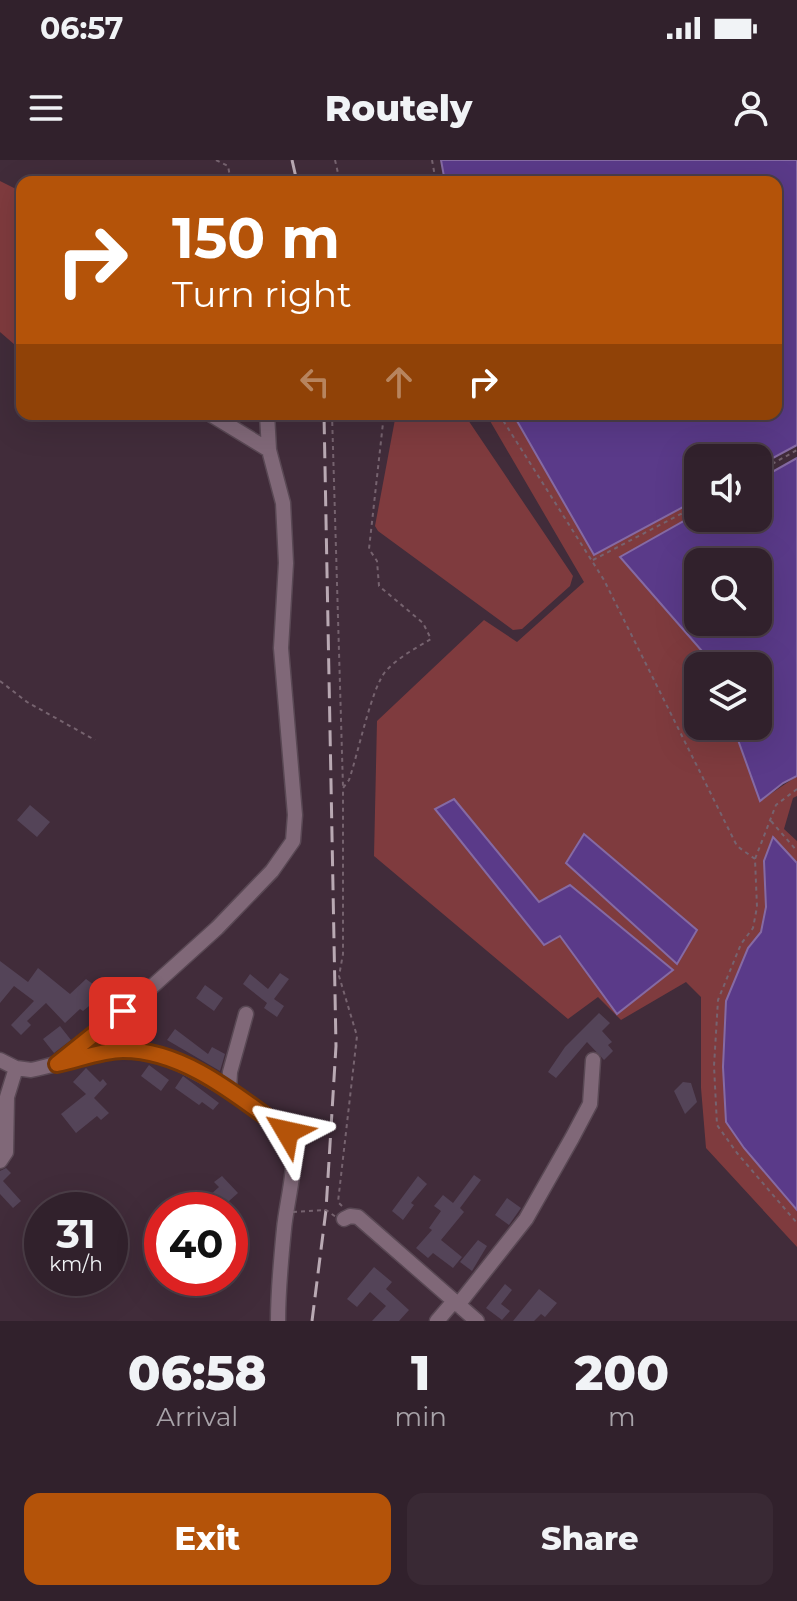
<!DOCTYPE html>
<style>
:root{--surface:#31212c;--page:#392934;--text:#f1f3f6;--muted:#a8a3a9;--line:#4c3e48;--accent:#b45309}
body{margin:0;font-family:Montserrat,sans-serif;background:var(--page);color:var(--text);height:100vh;display:flex;flex-direction:column;font-size:30px;white-space:nowrap}
*{box-sizing:border-box;margin:0}
p{font-size:26px;color:var(--muted)}
.icon{flex:none;width:44px;height:44px;fill:none;stroke:currentColor;stroke-width:2;stroke-linecap:round;stroke-linejoin:round}
.map{position:relative;height:1161px;overflow:hidden}
.panel{display:flex;flex-direction:column;background:var(--surface);flex:1}
.panel>*{flex:none}
.banner{position:absolute;left:16px;top:16px;width:766px;height:244px;border-radius:16px;box-shadow:0 8px 32px #0002,0 0 0 2px var(--line);background:#b45309;color:#fff;overflow:hidden}
.tools{position:absolute;left:684px;top:284px;display:grid;gap:16px}
.tools a{display:grid;place-items:center;width:88px;height:88px;border-radius:16px;background:var(--surface);box-shadow:0 8px 32px #0002,0 0 0 2px var(--line);font-size:40px}
.speed{position:absolute;left:24px;top:1032px;display:flex;gap:16px;font-size:40px;font-weight:700;text-align:center}
.speed>*{display:grid;place-content:center;width:104px;height:104px;border-radius:50%;background:var(--surface);box-shadow:0 8px 32px #0002,0 0 0 2px var(--line);line-height:1}
.speed small{font-size:20px;font-weight:400}
.speed .limit{border:12px solid #d22;background:#fff;color:#111}
.pin{position:absolute;display:grid;place-items:center;width:68px;height:68px;color:#fff;margin:-34px;border-radius:16px;box-shadow:0 4px 12px #0006}
.me{position:absolute;width:88px;margin:-44px;rotate:306deg;stroke-linejoin:round;filter:drop-shadow(0 0 6px #0008)}
.turn{display:flex;align-items:center;gap:28px;height:168px;padding:0 24px;font-size:36px}
.turn .icon{width:104px;height:104px;stroke-width:2.5}
.turn b{display:block;font-size:56px;line-height:68px}
.lanes{display:flex;align-items:center;height:76px;padding:0 24px;background:#0003;justify-content:center;gap:40px;direction:ltr}
.lanes .off{opacity:.35}
.eta{display:flex;justify-content:space-evenly;align-items:center;height:136px;text-align:center}
.eta b{font-size:48px;font-weight:800;line-height:56px}
.primary-button{display:flex;gap:16px;margin-top:auto;padding:16px 24px}
.primary-button a{flex:1;height:92px;border-radius:16px;background:var(--accent);color:#fff;font-size:32px;font-weight:800;line-height:92px;text-align:center}
.primary-button a+a{background:var(--page);color:var(--text)}
.status{display:flex;justify-content:space-between;align-items:center;height:56px;padding:0 40px;background:var(--surface);direction:ltr}
.status svg{height:22px;fill:currentColor}
header{display:flex;justify-content:space-between;align-items:center;height:104px;padding:0 24px;background:var(--surface);font-size:36px;font-weight:800}
.map>svg:first-child{display:block}
.green{fill:#7f3b3e}
.water{fill:#5a3a89;stroke:#856aa4;stroke-width:2;fill-rule:evenodd}
.building{fill:#544458}
.lines{fill:none;stroke-linecap:round;stroke-linejoin:round}
.minor-casing{stroke:#594854;stroke-width:17}
.path{stroke:#76636f;stroke-width:2;stroke-dasharray:4 4;stroke-linecap:butt}
.minor{stroke:#806878;stroke-width:14}
.rail{stroke:#b9a9b3;stroke-width:3;stroke-dasharray:16 8;stroke-linecap:butt}
.path-bridge{stroke:#76636f;stroke-width:2;stroke-dasharray:4 4;stroke-linecap:butt}
.route-casing{stroke:#753606;stroke-width:20}
.route{stroke:#b45309;stroke-width:14}
</style>
<div class="status"><b>06:57</b><svg viewBox="0 0 49 12"><path d="M0 12V9h3v3zM5 12V6h3v6zM10 12V3h3v9zM15 12V0h3v12zM26 1h20v11H26zM47 4h2v5h-2z"/></svg></div>
<header><svg class="icon" aria-label="menu" viewBox="0 0 24 24"><path d="M4 6h16M4 12h16M4 18h16"/></svg>Routely<svg class="icon" aria-label="person" viewBox="0 0 24 24"><circle cx="12" cy="8" r="4"/><path d="M4 21q1-7 8-7t8 7"/></svg></header>
<div class="map">
<svg width="797" height="1161" viewBox="0 0 797 1161">
<rect width="100%" height="100%" fill="#412c3a"/>
<path class="green" d="M0 21 22 32V191L0 172Z
M396 254H464L573 416 570 426 522 469 513 470 378 371 375 366Z
M486 254H513L594 395 698 339V353L620 398 714 503 715 506H698V566H733L760 641 797 616V636L793 638 784 669 797 681V703L772 678 764 701 766 747 761 772 748 788 726 841 723 907 726 962 744 988 797 1050V1087L706 988 701 928V837L686 822 621 860 598 837 568 859 374 696 377 561 484 460 517 482 584 422Z"/>
<path class="water" d="M441 0H797V285L758 306V298H698V339L594 395 513 254H776V22H445Z
M797 298V616L783 623 760 641 733 566H758V506H715L620 397 698 353V358H758V320ZM758 402V462H698V402Z
M454 639 539 742 570 725 673 810 617 854 560 776 544 785 435 649Z
M584 674 697 770 677 804 566 703Z
M773 677 797 703V1050L744 988 726 962 723 907 726 841 748 788 761 772 766 747 764 701Z"/>
<path class="building" d="M30 645 50 662 37 677 17 660Z
M0 801 28 822 38 808 70 834 86 819 105 833 83 851 80 849 65 863 46 843 27 861 31 865 21 875 11 865 34 841 14 826 0 843Z
M280 813 289 819 274 839 284 846 277 857 264 848 267 843 243 824 250 814 268 829Z
M205 825 223 838 214 851 196 838Z
M145 851 152 857 143 868 151 873 146 881 141 877 139 881 126 872Z
M599 853 610 863 602 871 612 882 608 885 613 891 604 900 587 882 556 918 548 912 565 887Z
M60 866 71 880 54 893 43 879Z
M175 869 208 894 212 887 225 894 220 911 167 880Z
M149 905 169 920 161 931 141 916Z
M86 908 100 922 103 919 107 924 94 938 109 953 101 960 97 956 76 973 61 954 86 934 73 922Z
M183 916 219 943 213 950 202 942 199 945 175 928Z
M683 922 691 923 697 942 685 954 674 931Z
M6 1008 11 1013 3 1021 21 1041 13 1048 0 1034V1011Z
M474 1015 481 1020 460 1048 464 1052 441 1080 462 1097 453 1108 433 1093 428 1098 416 1088 432 1070 429 1068 441 1051 434 1046 443 1035 453 1043Z
M222 1016 238 1033 219 1050H204L199 1045 219 1027 214 1022Z
M418 1016 427 1024 411 1043 414 1045 403 1060 392 1051Z
M507 1038 521 1048 509 1065 495 1055Z
M478 1080 487 1086 472 1111 460 1102Z
M374 1107 392 1122 386 1129 409 1150 399 1161H372L386 1146 370 1132 357 1147 347 1139Z
M505 1124 512 1130 501 1144 510 1151 502 1160 486 1148Z
M539 1129 557 1143 545 1157 541 1154 534 1161H513Z"/>
<g class="lines">
<g class="minor-casing">
<path id="minor" d="M210 254 269 290
M0 900 16 908 31 910C60 904 91 892 121 890 137 889 159 895 174 901 198 911 287 961 292 984 297 1007 286 1045 284 1069 281 1099 278 1131 278 1161
M57 904 145 833 217 768 272 711 293 681 295 655 281 488 286 403 283 343 269 290 267 254
M229 930 230 912 246 854
M0 1001 6 992 7 937 16 908
M344 1059 350 1056 358 1057 477 1161
M458 1145 526 1059 572 978 590 944 593 900
M437 1161 454 1141"/>
</g>
<path class="path" d="M216 0 228 6 231 22
M335 0 340 22
M432 0 436 22
M332 254 343 627
M499 254 604 420 737 686 755 699
M758 312 797 290
M593 400 698 345
M0 521 27 542 95 580
M797 629 776 645 755 699 757 747 753 768 741 784 718 840 714 906 717 965 737 993 797 1063
M771 661 797 691
M342 1046 338 1042 357 876 339 816 343 794V628L349 620C358 594 371 530 385 512 397 498 416 488 431 479L423 463 379 426 377 401 369 389 384 254"/>
<use href="#minor" class="minor"/>
<path class="rail" d="M292 0 297 22
M312 1161 326 1050 336 886 324 254"/>
<path class="path-bridge" d="M293 1052 326 1050 336 1057"/>
</g>
<g class="lines">
<g class="route-casing">
<path id="route" d="M123 851 57 904C77 900 102 890 123 890 185 890 240 938 287 972"/>
</g>
<use href="#route" class="route"/>
</g>
</svg>
<div class="tools">
<a><svg class="icon" aria-label="sound" viewBox="0 0 24 24"><path d="M4 9h4l5-4v14l-5-4H4zM17 9q2 3 0 6"/></svg></a>
<a><svg class="icon" aria-label="search" viewBox="0 0 24 24"><circle cx="10" cy="10" r="6"/><path d="M15 15l6 6"/></svg></a>
<a><svg class="icon" aria-label="layers" viewBox="0 0 24 24"><path d="M12 4l9 5-9 5-9-5zM3 14l9 5 9-5"/></svg></a>
</div>
<div class="speed"><div>31<small>km/h</small></div><div class="limit">40</div></div>
<div class="pin" style="left:123px;top:851px;background:#d93025"><svg class="icon" aria-label="arrive" viewBox="0 0 24 24"><path d="M6 21V4h12l-3 4 3 4H6"/></svg></div>
<svg class="me" style="left:287px;top:972px" viewBox="-20 -20 40 40"><path d="M0-17L14 15 0 8-14 15z" fill="#b45309" stroke="#fff" stroke-width="4"/></svg>
<div class="banner">
<div class="turn"><svg class="icon" aria-label="right" viewBox="0 0 24 24"><path d="M7 20v-9h11M14 6l5 5-5 5"/></svg><div><b>150 m</b>Turn right</div></div>
<div class="lanes"><svg class="icon off" aria-label="left" viewBox="0 0 24 24"><path d="M17 20v-9H6M10 6l-5 5 5 5"/></svg><svg class="icon off" aria-label="ahead" viewBox="0 0 24 24"><path d="M12 20V5M6 11l6-6 6 6"/></svg><svg class="icon" aria-label="right" viewBox="0 0 24 24"><path d="M7 20v-9h11M14 6l5 5-5 5"/></svg></div>
</div>
</div>
<section class="panel">
<div class="eta">
<div><b>06:58</b><p>Arrival</p></div>
<div><b>1</b><p>min</p></div>
<div><b>200</b><p>m</p></div>
</div>
<div class="primary-button"><a>Exit</a><a>Share</a></div>
</section>
